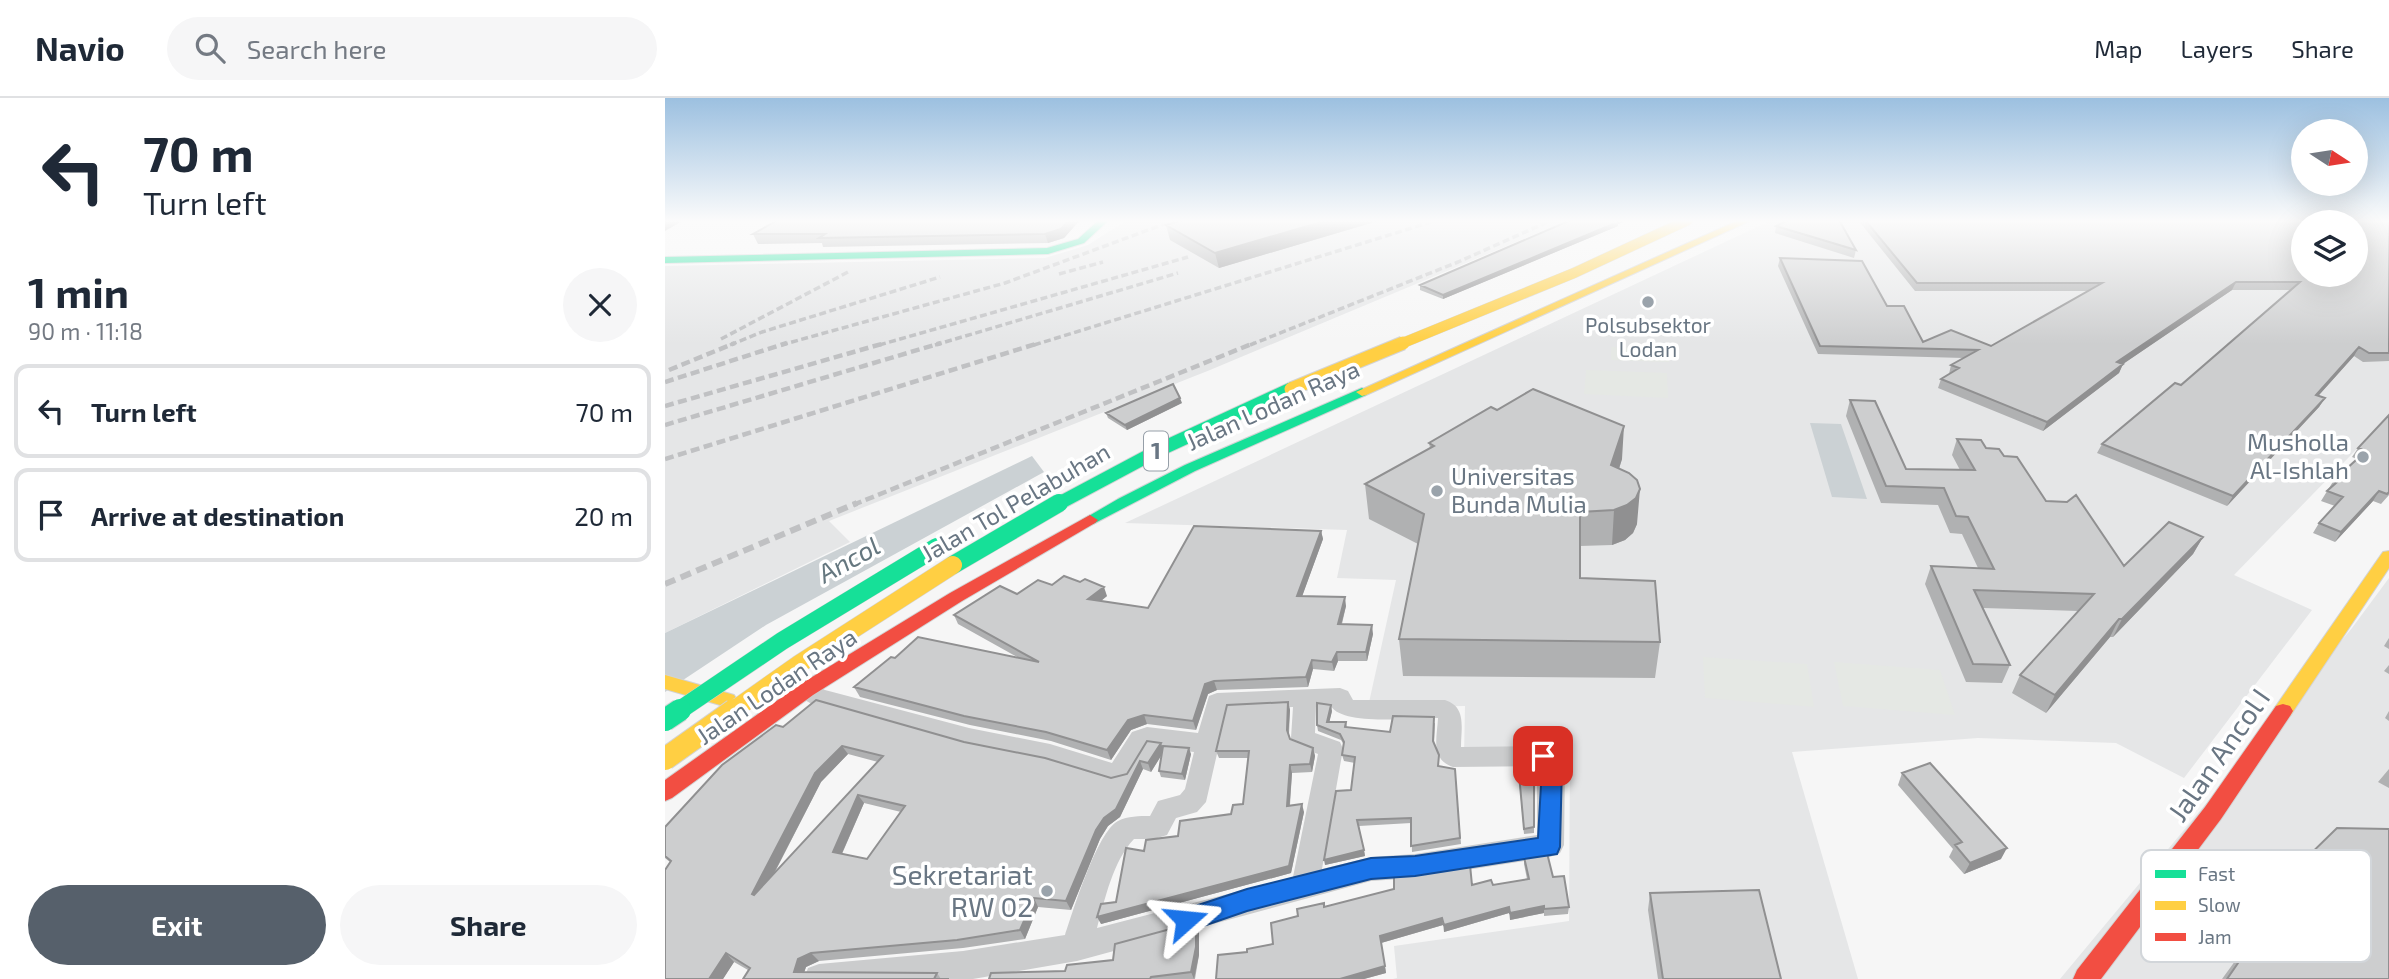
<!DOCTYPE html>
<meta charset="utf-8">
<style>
:root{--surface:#fff;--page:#f6f6f7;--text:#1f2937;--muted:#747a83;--line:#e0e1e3;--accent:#56606b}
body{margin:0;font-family:"Exo 2",sans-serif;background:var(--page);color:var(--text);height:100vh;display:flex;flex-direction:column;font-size:26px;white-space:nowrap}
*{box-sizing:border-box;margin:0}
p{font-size:23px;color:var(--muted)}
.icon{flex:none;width:38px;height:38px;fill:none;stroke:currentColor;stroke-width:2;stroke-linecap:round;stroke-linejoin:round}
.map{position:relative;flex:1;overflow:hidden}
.details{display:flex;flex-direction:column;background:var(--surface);width:665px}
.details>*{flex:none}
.hud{background:#fff;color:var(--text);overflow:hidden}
.needle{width:46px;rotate:102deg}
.tools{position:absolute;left:1626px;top:21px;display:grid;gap:14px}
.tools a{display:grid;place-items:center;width:77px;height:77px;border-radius:50%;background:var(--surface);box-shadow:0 7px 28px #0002;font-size:35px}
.pin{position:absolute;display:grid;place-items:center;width:60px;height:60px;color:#fff;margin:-30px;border-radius:14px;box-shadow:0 4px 10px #0006}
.me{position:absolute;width:77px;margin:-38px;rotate:72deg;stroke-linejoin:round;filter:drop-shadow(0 0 5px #0008)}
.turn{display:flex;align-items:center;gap:24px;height:147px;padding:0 28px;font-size:32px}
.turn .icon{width:91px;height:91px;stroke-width:2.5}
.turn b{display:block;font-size:49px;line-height:60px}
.round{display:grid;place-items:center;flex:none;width:74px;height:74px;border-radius:37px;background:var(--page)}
.summary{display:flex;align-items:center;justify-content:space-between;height:119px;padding:0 28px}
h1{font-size:42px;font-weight:700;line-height:52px}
.cta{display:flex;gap:14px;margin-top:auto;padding:14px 28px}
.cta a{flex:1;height:80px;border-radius:42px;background:var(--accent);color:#fff;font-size:28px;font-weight:700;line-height:80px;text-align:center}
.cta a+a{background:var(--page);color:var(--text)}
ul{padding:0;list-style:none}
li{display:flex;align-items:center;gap:21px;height:94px;margin:0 14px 10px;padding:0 14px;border:4px solid var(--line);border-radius:14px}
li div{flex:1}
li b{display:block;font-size:26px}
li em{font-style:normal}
header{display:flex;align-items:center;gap:42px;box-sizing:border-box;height:98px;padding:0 35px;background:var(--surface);border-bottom:2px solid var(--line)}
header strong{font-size:33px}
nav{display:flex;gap:38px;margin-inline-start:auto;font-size:24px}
.search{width:490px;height:63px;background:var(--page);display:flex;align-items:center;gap:18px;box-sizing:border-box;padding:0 24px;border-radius:38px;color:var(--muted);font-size:26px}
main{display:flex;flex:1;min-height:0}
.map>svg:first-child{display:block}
.built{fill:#e5e6e7}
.green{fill:#e5e8e4}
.water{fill:#cbd1d4}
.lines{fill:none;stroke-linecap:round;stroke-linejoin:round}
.fast-casing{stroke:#d2d3d4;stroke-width:2}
.slow-casing{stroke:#d2d3d4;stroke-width:2}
.jam-casing{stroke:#d2d3d4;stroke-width:2}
.street{fill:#cbcccd;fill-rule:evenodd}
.fast{fill:#16e098;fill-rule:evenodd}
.slow{fill:#ffcf43;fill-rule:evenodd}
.jam{fill:#f24e42;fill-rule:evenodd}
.rail-far2{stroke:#c0c1c3;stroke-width:3.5;stroke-dasharray:7 3.5;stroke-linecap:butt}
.rail-far1{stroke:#c0c1c3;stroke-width:4.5;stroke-dasharray:9 4.5;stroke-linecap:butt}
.rail{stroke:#c0c1c3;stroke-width:6;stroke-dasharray:11 6;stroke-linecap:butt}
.fast-bridge-far2-casing{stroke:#d3d3d4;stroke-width:15;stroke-linecap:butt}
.fast-bridge-far1-casing{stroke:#d3d3d4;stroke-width:19;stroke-linecap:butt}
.fast-bridge-casing{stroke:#d3d3d4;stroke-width:24;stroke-linecap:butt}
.slow-bridge-far3-casing{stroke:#d3d3d4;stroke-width:11;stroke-linecap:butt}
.slow-bridge-far2-casing{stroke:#d3d3d4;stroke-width:15;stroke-linecap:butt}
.slow-bridge-far1-casing{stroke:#d3d3d4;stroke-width:19;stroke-linecap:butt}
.slow-bridge-casing{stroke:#d3d3d4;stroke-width:24;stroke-linecap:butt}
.fast-bridge-far2{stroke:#16e098;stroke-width:13}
.fast-bridge-far1{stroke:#16e098;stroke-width:18}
.fast-bridge{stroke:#16e098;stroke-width:22}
.slow-bridge-far3{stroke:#ffcf43;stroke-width:10}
.slow-bridge-far2{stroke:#ffcf43;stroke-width:13}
.slow-bridge-far1{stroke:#ffcf43;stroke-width:18}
.slow-bridge{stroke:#ffcf43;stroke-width:22}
.wall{fill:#b0b1b2;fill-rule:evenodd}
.shaded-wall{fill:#909091}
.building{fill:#cdcecf;stroke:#909091;stroke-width:2;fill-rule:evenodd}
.route{fill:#1a73e8;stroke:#114b97;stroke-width:2}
.poi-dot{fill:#9aa3ab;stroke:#fff;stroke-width:2.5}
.labels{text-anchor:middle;stroke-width:7;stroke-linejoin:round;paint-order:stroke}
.far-poi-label{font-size:21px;fill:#697683;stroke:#fff}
.shield{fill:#fff;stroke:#969fa8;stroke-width:2}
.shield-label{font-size:23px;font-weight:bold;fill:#697683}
.street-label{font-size:24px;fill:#697683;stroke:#fff}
.poi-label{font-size:24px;fill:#697683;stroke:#fff;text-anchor:end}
.water-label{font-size:26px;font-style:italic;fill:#65777f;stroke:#fff}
.near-street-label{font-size:28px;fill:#697683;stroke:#fff}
.near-poi-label{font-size:28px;fill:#697683;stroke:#fff;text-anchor:end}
.key{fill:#fff;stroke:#d2d6da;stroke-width:2}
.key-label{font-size:19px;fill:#697683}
</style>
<header>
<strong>Navio</strong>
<div class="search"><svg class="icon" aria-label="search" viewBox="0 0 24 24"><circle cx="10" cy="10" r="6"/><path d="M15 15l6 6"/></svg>Search here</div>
<nav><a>Map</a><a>Layers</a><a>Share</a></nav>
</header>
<main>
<section class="details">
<div class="hud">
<div class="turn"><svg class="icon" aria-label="left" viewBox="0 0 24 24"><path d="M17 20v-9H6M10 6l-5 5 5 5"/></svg><div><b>70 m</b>Turn left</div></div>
</div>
<div class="summary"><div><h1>1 min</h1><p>90 m · 11:18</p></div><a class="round"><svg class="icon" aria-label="close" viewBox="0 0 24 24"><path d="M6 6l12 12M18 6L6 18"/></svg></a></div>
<ul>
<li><svg class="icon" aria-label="left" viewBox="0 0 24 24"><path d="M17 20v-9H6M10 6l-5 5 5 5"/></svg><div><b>Turn left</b></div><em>70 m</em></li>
<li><svg class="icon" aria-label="arrive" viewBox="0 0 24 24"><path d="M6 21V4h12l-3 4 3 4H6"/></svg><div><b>Arrive at destination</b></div><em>20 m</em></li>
</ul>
<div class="cta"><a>Exit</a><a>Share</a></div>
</section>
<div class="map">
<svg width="1724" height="881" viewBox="0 0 1724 881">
<rect width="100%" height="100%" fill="#f6f6f6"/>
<path class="built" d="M462 122H904L545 272 164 423 185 444 0 535V168L380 160 423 147Z
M1107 122H1682L1638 124V177H1690L1724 146V318L1569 477 1647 512 1519 680 1451 645 1313 640 1127 654 1193 881H728L732 880 729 848 904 823 905 659H799L800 608 703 609 731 482 672 480 682 432 460 425Z
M1724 480V881H1395L1687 530Z"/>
<path class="green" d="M946 249 1002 251 1004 264 946 262Z
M921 272 1002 275 1003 300 919 296Z
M1038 559 1142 566 1149 609 1040 600Z
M1169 564 1275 572 1290 617 1178 608Z"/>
<path class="water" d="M1145 325 1176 326 1202 401 1167 399Z
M367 358 379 374 101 527 0 594V535Z"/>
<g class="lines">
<g class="fast-casing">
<path id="fast" d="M434 122H444L419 145 383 156 0 165V159L382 150 413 141Z
M697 290 703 294 701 297 530 373 430 425 425 427 417 422 453 401 520 367Z"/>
</g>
<g class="slow-casing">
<path id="slow" d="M1074 122H1087L701 297 697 298 691 294Z
M1724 453V470L1625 618 1618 620 1611 618 1608 613 1611 608 1718 454Z
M0 577 69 597 72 602 69 607 62 609 0 591Z"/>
</g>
<g class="jam-casing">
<path id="jam" d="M425 417 433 422 430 425 297 503 148 597 7 700 0 703V682L134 587 285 495Z
M1618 606 1625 608 1628 613 1625 618 1556 721 1436 881H1408L1412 872 1540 709 1611 608Z"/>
</g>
<path class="street" d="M141 583 160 592 304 630 385 646 447 665 467 634 482 629 533 635 544 598 552 595 675 590 683 593 688 602H780C802 609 796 630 796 649L878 648 887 651 900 666 899 747 895 755 885 759 750 780 706 783 412 863 308 881H139L143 870 154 866 298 853 400 837C408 813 432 734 453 723 463 718 474 718 485 718L493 703 515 697 520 691 529 654 484 649 463 683 449 686 385 666 304 650 145 605 133 598 129 592 133 586ZM651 608H666C677 628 750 620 773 620 772 640 765 661 788 669L872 668V737L750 756 706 759 657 771 678 651 675 644 650 635ZM628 609 626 640 629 647 653 656 628 779 432 830C440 801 448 763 469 741H489L502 737 511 720 532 714 541 704 562 612Z"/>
<use href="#fast" class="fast"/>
<use href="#slow" class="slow"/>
<use href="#jam" class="jam"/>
<path class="rail-far2" d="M394 176 438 164
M56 241 183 174
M65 247 97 234 275 179
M116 247 340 185 510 122
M214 247 523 159
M270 247 513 175
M369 247 766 124
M585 247 793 164 887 122"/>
<path class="rail-far1" d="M4 272 70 245
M0 284 122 245
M0 308 220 245
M0 327 276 245
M0 361 374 245
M188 407 589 245"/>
<path class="rail" d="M0 486 192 405"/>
<g class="fast-bridge-far2-casing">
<path id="fast-bridge-far2" d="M391 407 496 351 626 291"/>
</g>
<g class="fast-bridge-far1-casing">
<path id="fast-bridge-far1" d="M288 467 394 405
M12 614 117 543 272 449"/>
</g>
<g class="fast-bridge-casing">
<path id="fast-bridge" d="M0 622 15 612"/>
</g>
<g class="slow-bridge-far3-casing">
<path id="slow-bridge-far3" d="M733 247 909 175 1023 122"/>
</g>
<g class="slow-bridge-far2-casing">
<path id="slow-bridge-far2" d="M626 291 738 245"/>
</g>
<g class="slow-bridge-far1-casing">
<path id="slow-bridge-far1" d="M66 614 134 566 288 467"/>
</g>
<g class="slow-bridge-casing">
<path id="slow-bridge" d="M0 661 69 612"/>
</g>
<use href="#fast-bridge-far2" class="fast-bridge-far2"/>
<use href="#fast-bridge-far1" class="fast-bridge-far1"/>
<use href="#fast-bridge" class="fast-bridge"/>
<use href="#slow-bridge-far3" class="slow-bridge-far3"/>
<use href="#slow-bridge-far2" class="slow-bridge-far2"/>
<use href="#slow-bridge-far1" class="slow-bridge-far1"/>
<use href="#slow-bridge" class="slow-bridge"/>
</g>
<path class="wall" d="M113 122H415L399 140 383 145 158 149 157 145 93 146 88 136Z
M518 122H716L554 170 505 142 501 127Z
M904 122H964L953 126V128L778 201 755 192V187Z
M1193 122H1724V263L1698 264 1689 258 1653 298 1660 300 1654 309 1562 408 1432 355 1437 346 1516 287 1626 192H1567L1458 266 1454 275 1378 333 1273 290 1276 281 1284 276 1286 267 1299 260 1153 256 1113 168 1115 160 1222 208 1258 244 1326 248 1423 193H1250Z
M1111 128 1191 152 1189 160 1110 135Z
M1185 302 1241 371 1295 372 1287 357 1292 341 1321 350 1339 358 1381 403 1459 468 1538 439 1528 456 1448 539H1445L1381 615 1347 595 1355 577 1413 513 1318 510 1345 567 1337 585 1301 584 1260 486 1266 468 1313 470 1297 436 1285 435 1273 407 1216 405 1181 318Z
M517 305 462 332 443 320 441 315Z
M1724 317V397L1716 406 1708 403 1670 444 1648 435 1654 425 1670 408 1656 403 1669 382 1692 361 1687 359 1693 350Z
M764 345 957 361 954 371 972 426 968 435 960 442 947 447 915 448V480L995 544 990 580 738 578 734 541 753 446 704 421 700 386 765 350Z
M656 433 658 441 637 498 681 508 677 526 708 536 702 563H673L669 573 648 571 643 589 552 592 543 596 531 632 482 626 466 632 446 662 386 643 305 627 195 599 189 589 230 560H354L293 526 289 517 352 496 387 487 442 498 436 503 483 510Z
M1724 540V551L1719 548Z
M1724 567V576L1719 573Z
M623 604 625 612 624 637 625 641 648 650 650 658 647 674 627 675 625 707 639 714 626 775 436 826 451 804 479 753 566 716 578 706 583 660H554L551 653Z
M667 613 664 624H681L682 629 725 634 770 625 769 645 774 657V668L790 671 796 746 747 754 746 725 694 728 700 758 660 767 686 692 690 665 679 663 677 657 679 647 676 642 653 633 652 627Z
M1724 613V623L1720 620Z
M118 629 299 644 446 680 462 676 482 643 498 649 526 656 520 682 496 679 494 673 496 658 486 674 478 671 455 719 443 728 435 741 406 812 373 809 360 841 298 850 154 863 141 869 139 874 272 875 276 881 83 872 69 864 58 881 5 764 0 760V729ZM183 656 213 664 109 776 156 684ZM199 705 236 714 202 761 177 756Z
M869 665V735L859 736 853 671Z
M1724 671V690L1713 684Z
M1237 675 1336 761 1299 776 1284 759 1288 751 1233 687Z
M859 759 888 779 904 809 903 816 879 818V815L845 822 844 815 779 834 778 827 716 845 721 875 699 881H551L582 854 608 846 633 818 660 809 807 787H828L862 781 859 766Z
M1631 770 1724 881H1557L1573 859 1613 790Z
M985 795 1116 881H993L983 812Z
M534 832V857L530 881H324L400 873 448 862Z"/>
<path class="shaded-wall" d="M0 122H19L0 133Z
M404 122H415L399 140 383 145 380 136Z
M663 122H716L554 170 550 155Z
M952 122H964L953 126V128L778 201V197Z
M1571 184 1567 192 1458 266 1454 275 1378 333 1382 324 1452 264Z
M1694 249 1689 258 1646 306 1651 297Z
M515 300 517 305 462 332 460 327Z
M1660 300 1654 309 1562 408 1568 398Z
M959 328 957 361 944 401 946 367Z
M975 391 972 426 968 435 960 442 947 447 949 412Z
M1714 393 1708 403 1670 444 1676 434Z
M656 433 658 441 634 507 632 498Z
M1538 439 1528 456 1448 539 1457 521Z
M439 489 442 498 427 510 423 501Z
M680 499 681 508 674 535 673 526Z
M1454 521 1445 539 1381 615 1390 597Z
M707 527 708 536 702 563 701 554Z
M672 554 673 563 669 573 667 564Z
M647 562 648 571 643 589 641 579Z
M549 583 552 592 543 596 531 632 528 623 540 586Z
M623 604 625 612 623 640 622 632Z
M666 607 667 613 663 630 662 624Z
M479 617 482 626 466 632 446 662 442 652 463 622Z
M496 645 499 653 486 674 483 665Z
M177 648 183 656 156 684 94 804 87 796 150 675Z
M524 650 526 656 520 682 517 676Z
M648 650 650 658 647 674 645 666Z
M475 663 478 671 455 719 443 728 435 741 406 812 401 803 431 732Z
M625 667 627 675 624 715 622 708Z
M193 697 199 705 174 762 168 754Z
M637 706 639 714 626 775 436 826 432 819Z
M1342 750 1336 761 1299 776 1305 765Z
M699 752 700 758 660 767 659 762Z
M369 800 373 809 360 841 355 832Z
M879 808V815L845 822V815Z
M844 809V815L779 834V827Z
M777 820 778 827 716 845 715 838Z
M531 824 534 832V857L529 881 526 874Z
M61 855 69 864 58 881H44Z
M146 855 154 863 141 869 137 881 129 874 133 861Z
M720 868 721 875 699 881H675Z"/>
<path class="building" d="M113 122H404L396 131 380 136 154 140 160 136H88Z
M518 122H663L550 155 501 127Z
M906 122H952L950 123 953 124 778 197 755 187Z
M1124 122H1174L1191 152 1111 128Z
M1200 122H1724V255H1704L1694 249 1651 297 1660 300 1568 398 1437 346 1510 285 1516 287 1635 184H1571L1452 264 1458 266 1382 324 1276 281 1294 270 1286 267 1313 252 1155 248 1115 160 1197 163 1222 208H1239L1258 244 1286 232 1326 248 1437 185H1252ZM1638 124H1690V177H1638Z
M508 286 515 300 466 324 460 327 441 315Z
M868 291 959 328 946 367 964 375 972 382 975 391 971 400 962 407 949 412 915 414V480L990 483 995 544 734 541 759 416 700 386 769 348 764 345 826 309 832 312Z
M1185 302 1210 303 1241 371 1310 372 1292 341 1316 342 1321 350 1334 351 1339 358 1352 359 1381 403 1402 404 1411 397 1459 468 1504 424 1538 439 1457 521H1454L1390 597 1355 577 1429 496 1309 492 1345 567 1308 566 1266 468 1329 471 1303 419 1291 418 1279 390 1221 388Z
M1724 317V394L1722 396 1714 393 1676 434 1654 425 1678 399 1662 393 1672 384 1669 382 1701 353 1693 350Z
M529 428 656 433 632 498 680 499 673 526 707 527 701 554H672L667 564 647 562 641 579 549 583 540 586 528 623 479 617 463 622 442 652 381 634 299 618 189 589 226 559 230 560 253 539 374 564 289 517 335 488 352 496 373 482 387 487 399 478 415 484 420 481 439 489 423 501 483 510Z
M151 602 299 644 380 660 446 680 462 676 482 643 496 645 483 665 475 663 451 711 439 720 431 732 401 803 369 800 355 832 292 842 146 855 133 861 129 874 272 875 269 881H284H78L85 870 61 855 44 881H0V772L6 763 0 758V729L57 667 111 627 118 629ZM177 648 218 658 89 797 87 796 150 675ZM193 697 240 708 202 761 168 754Z
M623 604 622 632 625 641 648 650 645 666 625 667 622 708 637 706 624 768 432 819 436 806 451 804 461 750 479 753 481 742 513 738 515 723 566 716 568 707 578 706 584 653H551L562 607Z
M652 605 666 607 662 624H681L680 629 725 634 728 618 769 619 768 643 774 657 773 668 790 671 795 740 746 748V720L692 722 699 752 659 762 671 693 686 692 690 659 677 657 679 644 675 636 652 627Z
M498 648 524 650 517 676 494 673Z
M853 665H869V729L859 731Z
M1265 665 1342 750 1305 765 1290 747 1297 744 1237 675Z
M1672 730 1724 731V881H1562L1591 839 1631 770Z
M882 755 888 779 899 778 904 809 879 811V808L845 815 844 809 779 827 777 820 715 838 720 868 675 881H551L553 857 582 854V851L608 846 606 825 633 818 632 811 659 805V809L729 791V777L805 767 807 787 826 782 828 787 864 781 859 759Z
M1094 792 1116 881H998L985 795Z
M531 824V849L526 874 486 879 485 881H324L326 875 400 873 402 867 448 862 450 846Z"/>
<linearGradient id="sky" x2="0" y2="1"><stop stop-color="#9cc0e0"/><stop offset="0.5" stop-color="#fbfbfb"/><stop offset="1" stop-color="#fbfbfb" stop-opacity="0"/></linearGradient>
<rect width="1724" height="246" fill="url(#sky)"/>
<path class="route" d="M878 650 886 652 897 666 895 749 892 756 750 778 706 781 582 813 521 834 512 830 509 822 512 814 521 811 582 791 706 760 750 758 873 740 877 669 868 658 871 652Z"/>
<g class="poi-dot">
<circle cx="983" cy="204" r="7"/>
<circle cx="1698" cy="359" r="7"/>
<circle cx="772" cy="393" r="7"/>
<circle cx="382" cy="793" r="7"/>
</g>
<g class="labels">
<g class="far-poi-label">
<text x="983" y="235">Polsubsektor<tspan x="983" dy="24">Lodan</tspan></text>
</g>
<rect class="shield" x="479" y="333.5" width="24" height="39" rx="5"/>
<g class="shield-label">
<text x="491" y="361">1</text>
</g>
<g class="street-label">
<text transform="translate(608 308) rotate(-24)" y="8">Jalan Lodan Raya</text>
<text transform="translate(351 405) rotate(-30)" y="8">Jalan Tol Pelabuhan</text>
<text transform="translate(112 589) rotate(-34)" y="8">Jalan Lodan Raya</text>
</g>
<g class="poi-label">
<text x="1684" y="353">Musholla<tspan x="1684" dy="28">Al-Ishlah</tspan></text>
<text x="786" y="387" text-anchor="start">Universitas<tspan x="786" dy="28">Bunda Mulia</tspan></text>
</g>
<g class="water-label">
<text transform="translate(184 462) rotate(-29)" y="9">Ancol</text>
</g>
<g class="near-street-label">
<text transform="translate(1554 657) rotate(-55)" y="10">Jalan Ancol I</text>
</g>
<g class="near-poi-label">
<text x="368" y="787">Sekretariat<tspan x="368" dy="32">RW 02</tspan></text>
</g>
</g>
<rect x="1476" y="752" width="230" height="112" rx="10" class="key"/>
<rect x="1490" y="772" width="31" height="8" fill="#16e098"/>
<rect x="1490" y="803" width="31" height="9" fill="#ffcf43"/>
<rect x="1490" y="835" width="31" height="8" fill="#f24e42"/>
<g class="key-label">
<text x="1533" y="783">Fast</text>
<text x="1533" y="814">Slow</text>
<text x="1533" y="846">Jam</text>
</g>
</svg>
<div class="tools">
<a><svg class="needle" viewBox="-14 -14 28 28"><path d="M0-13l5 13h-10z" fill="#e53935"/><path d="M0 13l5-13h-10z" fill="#747a83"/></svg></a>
<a><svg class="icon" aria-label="layers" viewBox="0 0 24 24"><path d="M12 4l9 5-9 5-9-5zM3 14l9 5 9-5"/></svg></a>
</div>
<div class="pin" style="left:878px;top:658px;background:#d93025"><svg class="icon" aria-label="arrive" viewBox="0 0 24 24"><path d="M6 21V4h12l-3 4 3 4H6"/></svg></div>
<svg class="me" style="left:521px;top:822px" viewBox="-20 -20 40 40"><path d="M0-17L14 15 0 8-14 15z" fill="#1a73e8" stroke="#fff" stroke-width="4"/></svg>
</div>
</main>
